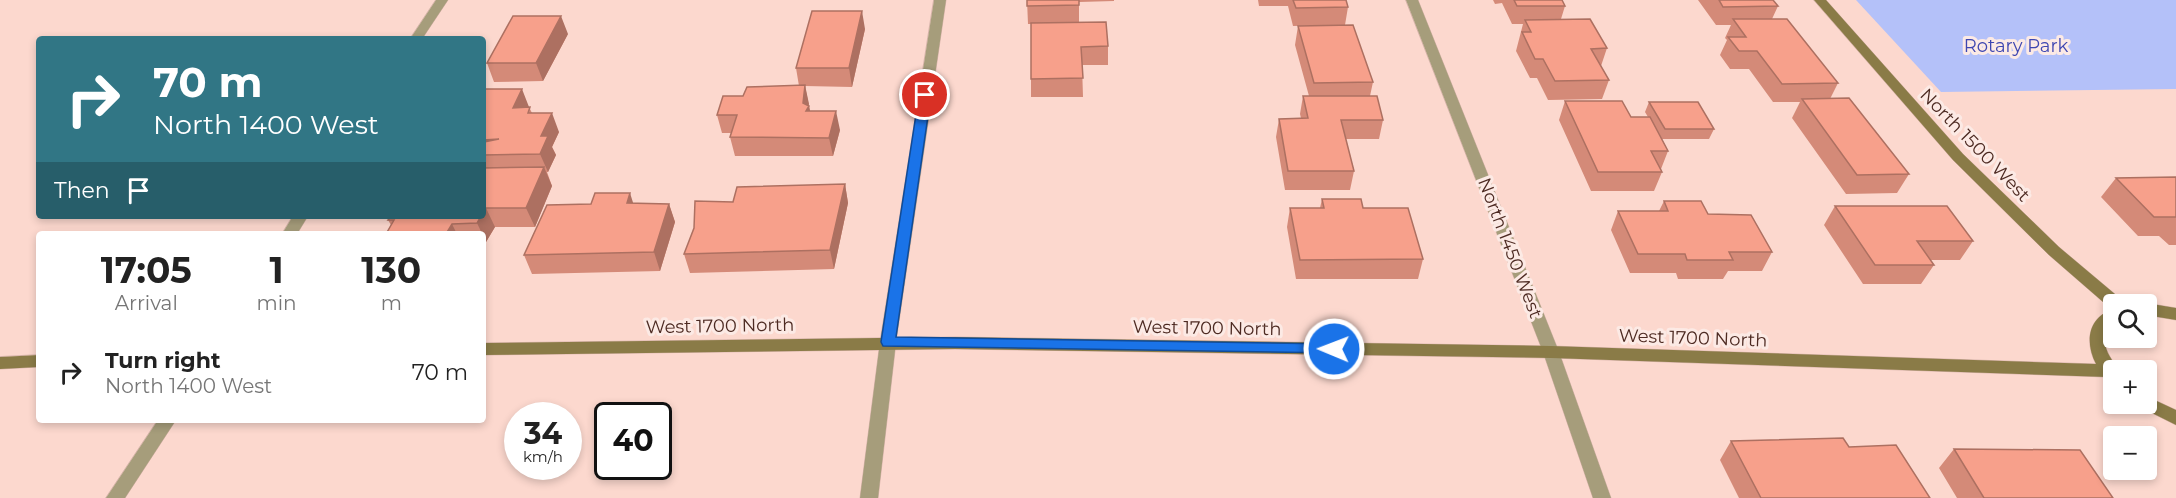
<!DOCTYPE html>
<meta charset="utf-8">
<style>
:root{--surface:#fff;--page:#f6f6f6;--text:#222;--muted:#767676}
body{margin:0;font-family:Montserrat,sans-serif;background:var(--page);color:var(--text);height:100vh;display:flex;flex-direction:column;font-size:22px;white-space:nowrap}
*{box-sizing:border-box;margin:0}
p{font-size:20px;color:var(--muted)}
.icon{flex:none;width:33px;height:33px;fill:none;stroke:currentColor;stroke-width:2;stroke-linecap:round;stroke-linejoin:round}
.map{position:relative;flex:1;overflow:hidden}
.panel{position:absolute;left:36px;top:231px;width:450px;height:192px;display:flex;flex-direction:column;background:var(--surface);border-radius:6px;box-shadow:0 3px 9px #0003}
.panel>*{flex:none}
.top-card{position:absolute;left:36px;top:36px;width:450px;height:183px;border-radius:6px;box-shadow:0 3px 9px #0003;background:#317685;color:#fff;overflow:hidden}
.tools{position:absolute;left:2103px;top:294px;display:grid;gap:12px}
.tools a{display:grid;place-items:center;width:54px;height:54px;border-radius:6px;background:var(--surface);box-shadow:0 3px 9px #0003;font-size:30px}
.speed{position:absolute;left:504px;top:402px;display:flex;gap:12px;font-size:30px;font-weight:700;text-align:center}
.speed>*{display:grid;place-content:center;width:78px;height:78px;border-radius:50%;background:var(--surface);box-shadow:0 3px 9px #0003;line-height:1}
.speed small{font-size:15px;font-weight:400}
.speed .limit{border:3px solid #111;border-radius:9px;background:#fff;color:#111}
.pin{position:absolute;display:grid;place-items:center;width:51px;height:51px;color:#fff;margin:-26px;border:3px solid #fff;border-radius:50%;box-shadow:0 2px 6px #0007}
.me{position:absolute;width:66px;margin:-33px;rotate:271deg;stroke-linejoin:round;filter:drop-shadow(0 0 4px #0008)}
.turn{display:flex;align-items:center;gap:21px;height:126px;padding:0 18px;font-size:27px}
.turn .icon{width:78px;height:78px;stroke-width:2.5}
.turn b{display:block;font-size:42px;line-height:51px}
.then{display:flex;align-items:center;height:57px;padding:0 18px;background:#0003;gap:12px;font-size:22px}
.eta{display:flex;justify-content:space-evenly;align-items:center;height:102px;text-align:center}
.eta b{font-size:36px;font-weight:700;line-height:42px}
ul{padding:0;list-style:none}
li{display:flex;align-items:center;gap:18px;height:78px;padding:0 18px}
li div{flex:1}
li b{display:block;font-size:22px}
li em{font-style:normal}
.map>svg:first-child{display:block}
.green{fill:#b4c1f9}
.lines{fill:none;stroke-linecap:round;stroke-linejoin:round}
.street-casing{stroke:#d9b5ac;stroke-width:1}
.secondary-casing{stroke:#d9b5ac;stroke-width:1}
.street{fill:#a69d7b;fill-rule:evenodd}
.secondary{fill:#8a7b47;fill-rule:evenodd}
.wall{fill:#d48a78}
.shaded-wall{fill:#ad7061}
.building{fill:#f7a08b;stroke:#ad7061;stroke-width:1.5}
.route{fill:#1a73e8;stroke:#114b97;stroke-width:1.5}
.labels{text-anchor:middle;stroke-width:6;stroke-linejoin:round;paint-order:stroke}
.park-label{font-size:18px;fill:#3e46b1;stroke:#fceae5}
.street-label{font-size:18px;fill:#4d2a22;stroke:#fceae5}
</style>
<div class="map">
<svg width="2176" height="498" viewBox="0 0 2176 498">
<rect width="100%" height="100%" fill="#fcd8ce"/>
<path class="green" d="M1856 0H2176V89L1941 92Z"/>
<g class="lines">
<g class="street-casing">
<path id="street" d="M436 0H448L422 39H410Z
M934 0H946L896 342 878 498H860L880 342Z
M1406 0H1418L1559 352 1611 498H1593L1543 352Z
M293 216H308L297 234H282Z
M158 420H176L125 498H106Z"/>
</g>
<g class="secondary-casing">
<path id="secondary" d="M1814 0H1826L1963 154 2059 247 2122 300 2124 304H2114V309L2110 308 2049 255 1953 160Z
M2146 303 2176 308V320L2146 315V304H2142Z
M2114 309V323C2096 337 2108 357 2120 370H2114V381L2106 377 1551 358 955 349 483 355V343L955 337 1551 346 2096 364C2085 343 2087 317 2114 309Z
M39 355V367L0 369V357Z
M2146 396 2176 410V425L2140 407 2138 404H2146Z"/>
</g>
<use href="#street" class="street"/>
<use href="#secondary" class="secondary"/>
</g>
<path class="wall" d="M1027 0H1114V1L1079 2V22L1108 46V65H1082L1083 97H1031V24H1028Z
M1258 0H1346L1348 7 1345 25 1293 26 1288 6H1259Z
M1493 0H1562L1565 6 1561 19 1607 48 1601 66 1609 80 1602 99 1548 100 1537 78H1530L1516 51 1523 24H1512L1502 3 1495 4Z
M1698 0H1773L1778 6 1772 19 1838 83 1830 99 1909 174 1897 193 1846 194 1792 118 1800 102H1773L1749 69H1730L1720 55 1727 40 1725 38 1731 25H1716Z
M1298 26 1373 82 1370 96 1383 120 1379 139H1346L1354 171 1350 190H1285L1276 137 1279 119 1301 118 1300 114 1303 96H1309L1295 45Z
M865 29 852 87 805 86 810 111 840 130 833 156H735L730 137 731 133H722L717 115 743 96 799 86 796 68Z
M568 34 543 81 494 82 487 63Z
M483 89 529 107 532 113 559 132 552 147 556 155 548 172H547L552 186 535 227H495L486 242H483V234H386L391 225 388 220 485 168 483 164Z
M1565 101 1631 117H1648L1645 112 1649 102 1714 129 1709 139H1662L1668 151 1661 169 1662 172 1654 191H1591L1559 120Z
M2176 177V245H2169L2159 236H2138L2101 197 2116 178Z
M845 184 848 203 834 269 690 273 684 254 733 202Z
M1322 199 1363 208 1423 259 1418 279H1296L1287 227 1290 208H1320Z
M1664 201 1708 214 1772 252 1762 271H1728L1723 279H1678L1676 273H1630L1611 230 1618 211H1659Z
M633 203 669 204 675 222 660 271 532 274 524 255Z
M1835 206 1973 241 1960 260H1930L1934 265 1921 284H1863L1824 225Z
M1731 441 1849 447 1930 498H1739L1720 460Z
M1954 449 2113 498H1957L1939 468Z"/>
<path class="shaded-wall" d="M862 11 865 29 852 87 849 68Z
M561 16 568 34 543 81 536 63Z
M805 85 809 104 808 107 809 106 813 125 803 103Z
M522 89 529 107 513 108Z
M836 111 840 130 833 156 829 138Z
M552 113 559 132 552 147 556 155 548 172 540 154 541 136Z
M544 167 552 186 535 227 526 208Z
M845 184 848 203 834 269 830 250Z
M630 193 636 212 627 203Z
M669 204 675 222 660 271 654 252Z
M486 208 495 227 486 242 477 223 481 216H483V213Z
M452 224 457 234H446Z"/>
<path class="building" d="M1027 0H1079V5L1027 6Z
M1293 0H1346L1348 7 1296 8Z
M1514 0H1562L1565 6H1517Z
M1719 0H1773L1778 6 1723 7Z
M812 11H862L849 68H796Z
M513 16H561L536 63H487Z
M1590 19 1607 48 1591 49 1609 80 1555 81 1543 59H1535L1522 32H1531L1525 20Z
M1733 19H1787L1838 83 1782 84 1757 51H1739L1728 37H1746Z
M1106 22 1108 46 1081 47 1083 78 1031 79V23Z
M1353 25 1373 82 1314 83 1298 26Z
M805 85 803 103 809 106 806 111H836L829 138 730 137 737 115H717L723 96H743L747 87Z
M483 89H522L513 108 530 107 528 113H552L541 136H548L540 154 483 155V146L484 142 499 139 483 140Z
M1303 96H1377L1383 120H1341L1354 171H1288L1279 119 1308 118Z
M1849 98 1909 174 1857 175 1802 99Z
M1565 101H1622L1631 117H1650L1668 151H1651L1662 172H1598Z
M1649 102H1698L1714 129H1665Z
M544 167 526 208H486L483 213V168Z
M2176 177V217H2154L2116 178Z
M845 184 830 250 684 254 694 228 695 201 733 202 737 187Z
M595 193H630L627 203 669 204 654 252 524 255 547 205 591 204Z
M1322 199H1361L1363 208H1408L1423 259 1300 260 1290 208H1324Z
M1664 201H1701L1708 214 1751 215 1772 252H1729L1733 260H1687L1685 254H1638L1618 211H1668Z
M1835 206H1947L1973 241H1917L1934 265H1875Z
M391 216H481L477 223 452 224 446 234H386L394 220H388Z
M1843 438 1849 447 1896 445 1930 498H1761L1731 441Z
M1954 449 2080 450 2113 498H1984Z"/>
<path class="route" d="M925 91 931 95 896 337 1334 344 1340 345 1342 349 1340 353 883 346 881 342 919 95Z"/>
<g class="labels">
<g class="park-label">
<text x="2016" y="52">Rotary Park</text>
</g>
<g class="street-label">
<text transform="translate(1975 145) rotate(46)" y="6">North 1500 West</text>
<text transform="translate(1510 248) rotate(69)" y="6">North 1450 West</text>
<text transform="translate(720 326) rotate(-1)" y="6">West 1700 North</text>
<text transform="translate(1207 328) rotate(1)" y="6">West 1700 North</text>
<text transform="translate(1693 338) rotate(2)" y="6">West 1700 North</text>
</g>
</g>
</svg>
<div class="tools">
<a><svg class="icon" aria-label="search" viewBox="0 0 24 24"><circle cx="10" cy="10" r="6"/><path d="M15 15l6 6"/></svg></a>
<a>+</a>
<a>−</a>
</div>
<div class="speed"><div>34<small>km/h</small></div><div class="limit">40</div></div>
<div class="pin" style="left:925px;top:95px;background:#d93025"><svg class="icon" aria-label="arrive" viewBox="0 0 24 24"><path d="M6 21V4h12l-3 4 3 4H6"/></svg></div>
<svg class="me" style="left:1334px;top:349px" viewBox="-20 -20 40 40"><circle r="17" fill="#1a73e8" stroke="#fff" stroke-width="3"/><path d="M0-11L8 9 0 5-8 9z" fill="#fff"/></svg>
<div class="top-card">
<div class="turn"><svg class="icon" aria-label="right" viewBox="0 0 24 24"><path d="M7 20v-9h11M14 6l5 5-5 5"/></svg><div><b>70 m</b>North 1400 West</div></div>
<div class="then">Then<svg class="icon" aria-label="arrive" viewBox="0 0 24 24"><path d="M6 21V4h12l-3 4 3 4H6"/></svg></div>
</div>
<section class="panel">
<div class="eta">
<div><b>17:05</b><p>Arrival</p></div>
<div><b>1</b><p>min</p></div>
<div><b>130</b><p>m</p></div>
</div>
<ul>
<li><svg class="icon" aria-label="right" viewBox="0 0 24 24"><path d="M7 20v-9h11M14 6l5 5-5 5"/></svg><div><b>Turn right</b><p>North 1400 West</p></div><em>70 m</em></li>
</ul>
</section>
</div>
